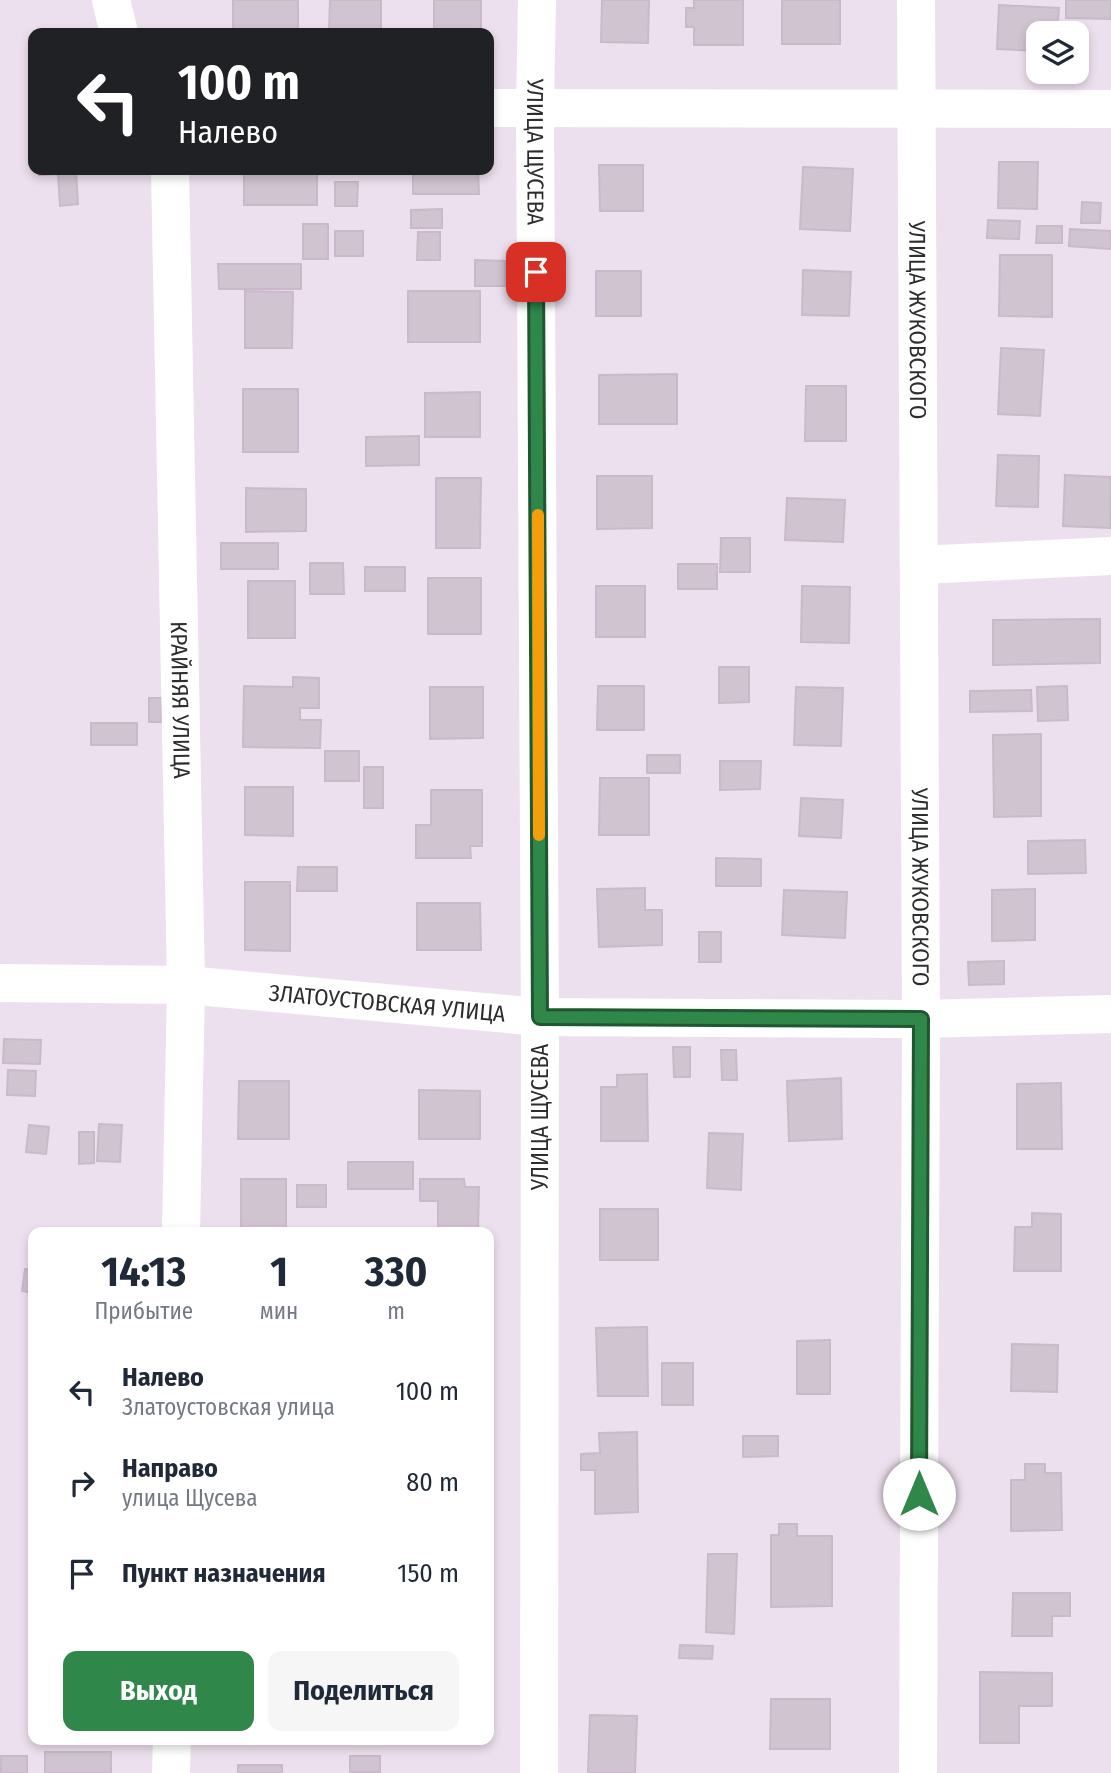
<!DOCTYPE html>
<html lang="ru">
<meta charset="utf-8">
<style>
:root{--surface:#fff;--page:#f6f6f7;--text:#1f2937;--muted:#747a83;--accent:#2f874a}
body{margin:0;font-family:"Fira Sans Condensed",sans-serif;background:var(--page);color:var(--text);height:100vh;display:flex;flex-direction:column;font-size:26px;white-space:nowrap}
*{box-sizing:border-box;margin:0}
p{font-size:23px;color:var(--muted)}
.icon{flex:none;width:38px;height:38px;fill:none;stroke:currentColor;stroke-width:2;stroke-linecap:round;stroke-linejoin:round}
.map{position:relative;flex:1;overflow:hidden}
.panel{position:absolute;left:28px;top:1227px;width:466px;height:518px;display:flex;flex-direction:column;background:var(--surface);border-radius:14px;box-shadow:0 4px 10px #0003}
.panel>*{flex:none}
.hud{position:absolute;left:28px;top:28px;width:466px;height:147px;border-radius:14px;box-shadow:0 4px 10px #0003;background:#202124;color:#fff;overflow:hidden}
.tools{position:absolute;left:1026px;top:21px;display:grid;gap:14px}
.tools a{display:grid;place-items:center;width:63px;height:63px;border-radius:14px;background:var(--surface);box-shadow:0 4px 10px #0003;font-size:35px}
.pin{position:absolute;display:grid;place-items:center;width:60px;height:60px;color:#fff;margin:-30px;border-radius:14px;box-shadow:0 4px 10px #0006}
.me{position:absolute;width:77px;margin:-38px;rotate:0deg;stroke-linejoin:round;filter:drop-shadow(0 0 5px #0008)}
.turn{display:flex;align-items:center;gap:24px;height:147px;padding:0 35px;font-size:32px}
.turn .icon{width:91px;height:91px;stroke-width:2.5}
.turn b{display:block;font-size:49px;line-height:60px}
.eta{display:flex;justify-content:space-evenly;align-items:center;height:119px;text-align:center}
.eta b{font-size:42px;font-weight:700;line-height:49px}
.action{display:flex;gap:14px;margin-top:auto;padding:14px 35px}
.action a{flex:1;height:80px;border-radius:14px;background:var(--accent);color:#fff;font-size:28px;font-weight:700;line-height:80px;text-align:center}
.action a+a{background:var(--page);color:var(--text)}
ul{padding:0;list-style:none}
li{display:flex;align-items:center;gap:21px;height:91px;padding:0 35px}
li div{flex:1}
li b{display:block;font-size:26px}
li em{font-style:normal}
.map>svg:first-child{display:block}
.building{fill:#d1c4d1;stroke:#cab9ca;stroke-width:2}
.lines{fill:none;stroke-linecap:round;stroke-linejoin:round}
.minor{stroke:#fff;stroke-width:38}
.route-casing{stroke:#1f5830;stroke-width:18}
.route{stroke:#2f874a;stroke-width:12}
.slow{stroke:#f59e0b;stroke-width:12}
.labels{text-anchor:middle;stroke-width:7;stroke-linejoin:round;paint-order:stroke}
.street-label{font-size:23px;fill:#2d2d2d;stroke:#fff}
</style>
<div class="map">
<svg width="1111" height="1773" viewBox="0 0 1111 1773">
<rect width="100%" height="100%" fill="#ede0ee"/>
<path class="building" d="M233 0H298V33H233Z
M330 0H381V33H329Z
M434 0H481V33H434Z
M602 0H649L648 43 601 42Z
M694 0H743V45H694V27H686V8H694Z
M782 0H840V44H782Z
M1066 0H1111V19L1066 18Z
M999 5 1059 8 1057 33H1038V51L997 49Z
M999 162H1038L1037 209 998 208Z
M599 165H643V211H600Z
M803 167 853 169 850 231 800 229Z
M39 170H76L78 204 60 206 58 174 39 175Z
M244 170H317V205H244Z
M413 170H478L479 194H413Z
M335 182H358L357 206H335Z
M1082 202 1101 203 1100 223H1081Z
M442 209V228H411V210Z
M988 220 1020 221 1019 239 987 238Z
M303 224H328V259H303Z
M1037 226H1062V243H1036Z
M1070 229 1111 231V249L1069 246Z
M335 231H363V256H335Z
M418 232H440V260H417Z
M1000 255H1052V317L999 316Z
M475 260 505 261V286H475Z
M218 264H301V289H219Z
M803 270 851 272 849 316 802 315Z
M596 271H641V316H596Z
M245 291 293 292 292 348H245Z
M408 291H480V342H408Z
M1001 348 1044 350 1040 416 998 414Z
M677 374V424H599V375Z
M806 386H846V441H805Z
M243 389H298V452H243Z
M480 392V437H425V393Z
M419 436V465L366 466V437Z
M998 455 1039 456 1038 507 996 506Z
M1065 475 1111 477 1110 528 1063 526Z
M597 476H652V528L597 529Z
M436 478H481L480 548H436Z
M246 488 306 489V531L246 532Z
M787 498 845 500 843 542 785 540Z
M721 538H750V572H720Z
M221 543H278V569H221Z
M310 563H343L344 594H310Z
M678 564H717V589H678Z
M365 567H405V591H365Z
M428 578H481V634H428Z
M248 581H295V638H248Z
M596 586H645V637H596Z
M802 586 850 587 849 643 801 642Z
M1100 619V663L993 665V620Z
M719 667H749V702L719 703Z
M293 677 319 678V708H300V720H321L320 748 243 747 244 686 293 687Z
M598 686H644V730H597Z
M1067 686 1068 720 1038 721 1037 687Z
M430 687H483V738L430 739Z
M796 687 843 688 841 746 794 745Z
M1031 690 1032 711 970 712V691Z
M149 698H162L161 722H149Z
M91 723H137V745H91Z
M1041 734V816L994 817 993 735Z
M325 751H359V781H325Z
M647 755H680V773H647Z
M720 761H761L760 789 720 790Z
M364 767H383V808H364Z
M600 778H649V835H599Z
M245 787H293V836L245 835Z
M431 790H482V846H470L471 858H416V825H431Z
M801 798 843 800 841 838 799 836Z
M1085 840 1086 873 1028 874V841Z
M716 858 761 859V886H716Z
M298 867H337V891H297Z
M245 882H290V951L245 950Z
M645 888V910H662V945L599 947 597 889Z
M1035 889V940L992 941V890Z
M784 890 847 892 845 938 782 935Z
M417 903H480L481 950H417Z
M699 932H721V962H699Z
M1004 961V984L969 985 968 962Z
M4 1039 41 1040 40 1064 3 1063Z
M673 1047H690V1077H674Z
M721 1050H736L737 1080H722Z
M8 1070 36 1071 35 1096 7 1095Z
M647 1074 648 1141H601V1087H617V1075Z
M841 1078 842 1139 789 1141 787 1081Z
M239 1081H289V1139H238Z
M1061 1083 1062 1149H1017V1084Z
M419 1090 480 1091V1139H419Z
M99 1124 122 1125 120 1162 97 1161Z
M29 1125 49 1127 46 1154 26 1152Z
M79 1132H94V1163L79 1164Z
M709 1133 743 1134 741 1190 707 1188Z
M348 1162H413V1189H348Z
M241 1179H286V1232H241Z
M420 1179H464L465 1187H479L478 1232H438V1201H420Z
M297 1185H326V1207H297Z
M600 1209H658V1260H600Z
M1032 1213 1061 1214V1271H1014L1015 1227H1032Z
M25 1269 33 1270V1293L22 1291Z
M647 1327 648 1396H598L596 1328Z
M830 1340V1394H797V1341Z
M1012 1344 1058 1345 1057 1392 1011 1391Z
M662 1363H693V1405H662Z
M637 1432 638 1512 595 1514V1470H581V1454L600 1453 599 1433Z
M743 1436H778V1456L743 1457Z
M1025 1464H1045V1473H1061L1062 1530 1011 1531V1480H1025Z
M779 1524H797V1536H832V1606L771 1607V1535H779Z
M708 1554H737L734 1634 706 1632Z
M1013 1593H1070V1616H1052V1636H1012Z
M680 1645 713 1646 712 1659 679 1658Z
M980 1672 1052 1673V1706H1019V1743H980Z
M771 1699H830V1749H770Z
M590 1715 637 1716 635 1773H588Z
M45 1752H111V1773H45Z
M1 1756H27V1773H1Z
M350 1756H380V1772H350Z
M238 1765H282V1773H238Z"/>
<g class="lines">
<g class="minor">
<path d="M111 0 119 33"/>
<path id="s1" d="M537 0 535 107 540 1017 539 1773"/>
<path id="s2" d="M916 0 921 1019 918 1773"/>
<path d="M488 108 1111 109"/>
<path id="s3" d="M170 170 186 985 181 1232"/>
<path d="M919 565 1111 556"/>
<path id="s4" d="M0 983 186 985 540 1017 921 1019 1111 1014"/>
<path d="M171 1773 172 1740"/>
</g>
</g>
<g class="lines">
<g class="route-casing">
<path id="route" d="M536 272 540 1017 921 1019 919 1494"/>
</g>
<use href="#route" class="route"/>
<path class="slow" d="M538 515 539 835"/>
</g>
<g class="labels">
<g class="street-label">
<text dy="8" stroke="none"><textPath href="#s1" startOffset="152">УЛИЦА ЩУСЕВА</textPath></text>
<text dy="8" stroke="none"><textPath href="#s2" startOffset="320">УЛИЦА ЖУКОВСКОГО</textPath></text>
<text dy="8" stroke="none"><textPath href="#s3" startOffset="530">КРАЙНЯЯ УЛИЦА</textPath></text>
<text dy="8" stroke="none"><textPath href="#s2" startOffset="887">УЛИЦА ЖУКОВСКОГО</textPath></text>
<text dy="8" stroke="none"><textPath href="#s4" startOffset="388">ЗЛАТОУСТОВСКАЯ УЛИЦА</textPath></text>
<text transform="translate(540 1117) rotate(-90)" y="8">УЛИЦА ЩУСЕВА</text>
</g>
</g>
</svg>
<div class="tools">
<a><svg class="icon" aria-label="layers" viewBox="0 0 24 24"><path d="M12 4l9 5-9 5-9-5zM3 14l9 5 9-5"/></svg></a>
</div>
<div class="pin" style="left:536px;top:272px;background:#d93025"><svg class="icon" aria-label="arrive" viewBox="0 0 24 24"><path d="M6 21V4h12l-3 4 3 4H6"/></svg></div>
<svg class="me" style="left:919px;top:1494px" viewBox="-20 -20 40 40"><circle r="19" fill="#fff"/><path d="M0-13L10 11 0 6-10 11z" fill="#2f874a"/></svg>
<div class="hud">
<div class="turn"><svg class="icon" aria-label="left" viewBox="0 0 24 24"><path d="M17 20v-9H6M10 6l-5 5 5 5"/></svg><div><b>100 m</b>Налево</div></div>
</div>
<section class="panel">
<div class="eta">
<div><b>14:13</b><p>Прибытие</p></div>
<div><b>1</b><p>мин</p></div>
<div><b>330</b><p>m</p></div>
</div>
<ul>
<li><svg class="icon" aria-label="left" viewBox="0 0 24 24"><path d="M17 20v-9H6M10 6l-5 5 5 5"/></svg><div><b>Налево</b><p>Златоустовская улица</p></div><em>100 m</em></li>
<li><svg class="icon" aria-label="right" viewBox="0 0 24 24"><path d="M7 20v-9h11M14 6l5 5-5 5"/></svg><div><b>Направо</b><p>улица Щусева</p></div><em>80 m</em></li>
<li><svg class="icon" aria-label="arrive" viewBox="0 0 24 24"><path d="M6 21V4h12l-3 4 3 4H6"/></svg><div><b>Пункт назначения</b></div><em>150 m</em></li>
</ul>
<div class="action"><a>Выход</a><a>Поделиться</a></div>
</section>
</div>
